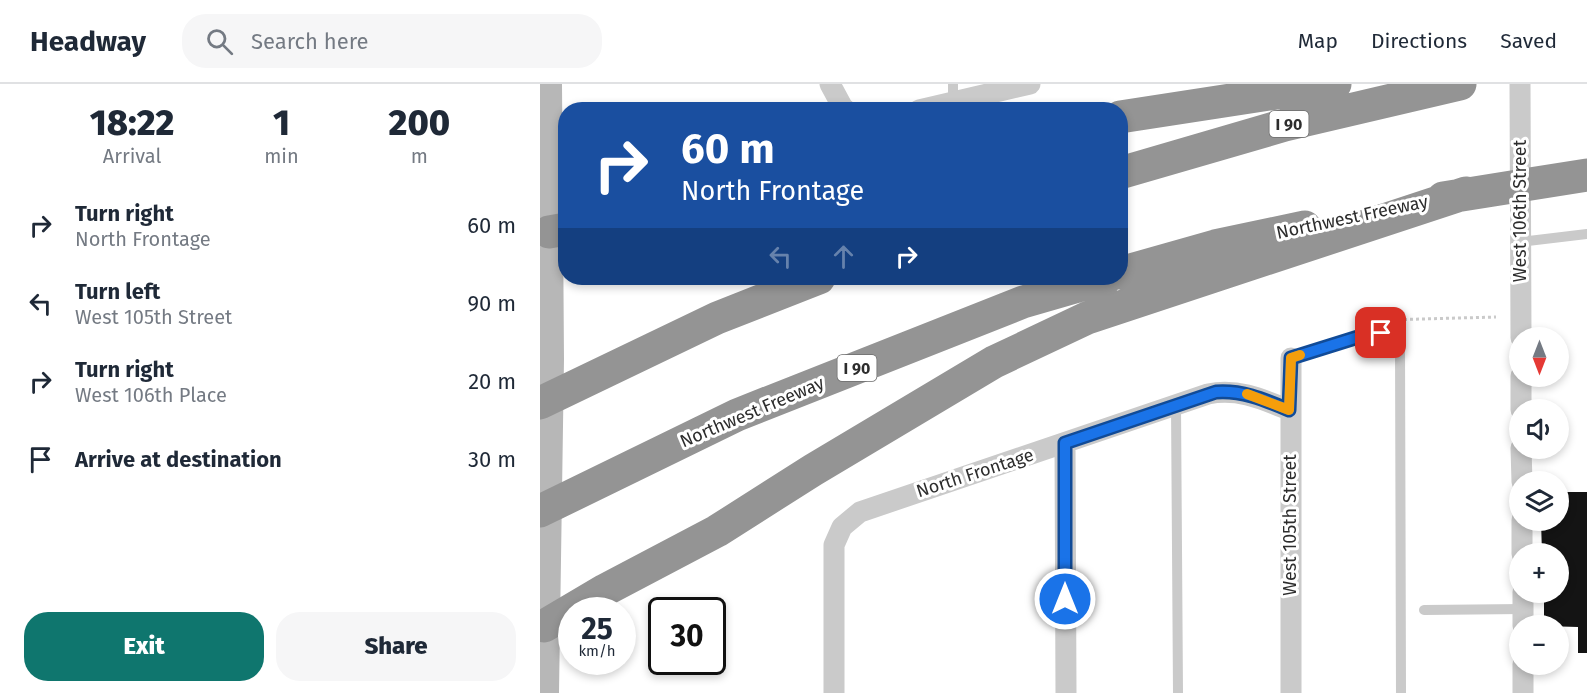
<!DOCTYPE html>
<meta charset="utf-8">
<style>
:root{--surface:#fff;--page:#f6f6f7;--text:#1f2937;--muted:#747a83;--line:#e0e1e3;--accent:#0f766e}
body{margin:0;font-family:"Fira Sans",sans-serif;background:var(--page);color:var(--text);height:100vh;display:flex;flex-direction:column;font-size:22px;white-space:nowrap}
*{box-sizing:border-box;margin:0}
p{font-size:20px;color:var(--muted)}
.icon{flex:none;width:33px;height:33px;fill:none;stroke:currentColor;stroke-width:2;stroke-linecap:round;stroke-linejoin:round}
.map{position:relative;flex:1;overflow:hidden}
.drawer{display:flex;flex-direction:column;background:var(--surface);width:540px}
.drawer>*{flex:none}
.banner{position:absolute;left:18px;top:18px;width:570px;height:183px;border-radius:24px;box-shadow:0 3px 9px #0003;background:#1a4fa0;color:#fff;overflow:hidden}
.needle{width:39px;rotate:180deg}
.tools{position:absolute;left:969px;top:243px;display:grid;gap:12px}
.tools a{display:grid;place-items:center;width:60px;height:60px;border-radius:50%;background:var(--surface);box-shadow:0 3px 9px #0003;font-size:30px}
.speed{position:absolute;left:18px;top:513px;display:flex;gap:12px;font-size:30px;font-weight:700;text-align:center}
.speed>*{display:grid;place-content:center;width:78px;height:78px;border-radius:50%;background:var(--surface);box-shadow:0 3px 9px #0003;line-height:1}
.speed small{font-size:15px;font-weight:400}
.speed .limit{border:3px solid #111;border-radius:9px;background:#fff;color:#111}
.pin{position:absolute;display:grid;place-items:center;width:51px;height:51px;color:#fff;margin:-26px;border-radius:12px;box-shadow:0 3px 9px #0006}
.me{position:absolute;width:66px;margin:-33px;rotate:0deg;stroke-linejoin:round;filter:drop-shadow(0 0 4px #0008)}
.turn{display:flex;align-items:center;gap:21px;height:126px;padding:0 24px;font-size:27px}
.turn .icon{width:78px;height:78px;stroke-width:2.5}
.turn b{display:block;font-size:42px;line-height:51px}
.lanes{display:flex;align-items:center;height:57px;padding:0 24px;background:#0003;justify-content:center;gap:30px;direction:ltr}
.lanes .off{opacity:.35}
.eta{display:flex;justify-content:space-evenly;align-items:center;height:102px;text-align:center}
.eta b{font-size:36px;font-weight:800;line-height:42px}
.button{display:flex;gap:12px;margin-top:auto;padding:12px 24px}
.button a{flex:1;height:69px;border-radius:24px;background:var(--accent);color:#fff;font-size:24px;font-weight:800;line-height:69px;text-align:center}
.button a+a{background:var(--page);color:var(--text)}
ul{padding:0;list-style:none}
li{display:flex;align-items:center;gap:18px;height:78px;padding:0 24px}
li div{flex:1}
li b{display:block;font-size:22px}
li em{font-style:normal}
header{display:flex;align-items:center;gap:36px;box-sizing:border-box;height:84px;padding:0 30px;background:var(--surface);border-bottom:2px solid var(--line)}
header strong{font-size:28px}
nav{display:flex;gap:33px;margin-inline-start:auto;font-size:21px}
.search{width:420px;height:54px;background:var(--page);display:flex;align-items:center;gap:15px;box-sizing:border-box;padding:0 21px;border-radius:24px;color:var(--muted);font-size:22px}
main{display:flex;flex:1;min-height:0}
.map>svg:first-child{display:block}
.building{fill:#141414}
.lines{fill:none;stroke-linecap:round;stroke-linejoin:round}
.path{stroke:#cacaca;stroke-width:3;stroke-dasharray:3 3;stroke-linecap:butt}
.service{stroke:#cacaca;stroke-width:10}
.minor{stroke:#cacaca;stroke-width:21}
.secondary{stroke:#b7b7b7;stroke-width:30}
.motorway{stroke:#949494;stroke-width:33}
.route-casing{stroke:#114b97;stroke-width:15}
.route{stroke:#1a73e8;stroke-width:10}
.slow{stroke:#f59e0b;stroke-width:10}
.labels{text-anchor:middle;stroke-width:6;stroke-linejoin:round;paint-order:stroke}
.shield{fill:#fff;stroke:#6c6c6c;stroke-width:1.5}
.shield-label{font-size:16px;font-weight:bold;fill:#2d2d2d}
.street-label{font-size:18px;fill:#2d2d2d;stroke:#fff}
</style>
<header>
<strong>Headway</strong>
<div class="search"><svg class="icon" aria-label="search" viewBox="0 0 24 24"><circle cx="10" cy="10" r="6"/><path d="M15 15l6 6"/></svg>Search here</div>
<nav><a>Map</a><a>Directions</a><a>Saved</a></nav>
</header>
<main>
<section class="drawer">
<div class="eta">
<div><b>18:22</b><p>Arrival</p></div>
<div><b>1</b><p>min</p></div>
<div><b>200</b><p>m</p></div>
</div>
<ul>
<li><svg class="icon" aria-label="right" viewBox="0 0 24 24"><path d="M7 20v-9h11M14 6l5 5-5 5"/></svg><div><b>Turn right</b><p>North Frontage</p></div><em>60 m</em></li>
<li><svg class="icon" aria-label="left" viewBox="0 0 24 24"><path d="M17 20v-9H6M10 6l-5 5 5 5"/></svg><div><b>Turn left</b><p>West 105th Street</p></div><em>90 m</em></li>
<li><svg class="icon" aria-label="right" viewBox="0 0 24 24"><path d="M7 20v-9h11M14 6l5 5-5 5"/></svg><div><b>Turn right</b><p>West 106th Place</p></div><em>20 m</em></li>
<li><svg class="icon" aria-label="arrive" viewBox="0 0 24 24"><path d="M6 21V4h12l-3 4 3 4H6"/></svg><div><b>Arrive at destination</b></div><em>30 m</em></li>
</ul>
<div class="button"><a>Exit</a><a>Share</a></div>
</section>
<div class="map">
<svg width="1047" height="609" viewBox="0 0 1047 609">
<rect width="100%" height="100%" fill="#fff"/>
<path class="building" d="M1018 408H1047V569H1038V543L1004 542V508H1018V470H1002L1001 436H1018Z"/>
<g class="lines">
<path class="path" d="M846 236 956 233"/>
<path class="service" d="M413 0V18
M980 158 1047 150
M751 274C772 267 849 234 860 260L861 609
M636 321 638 609
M884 526 983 525"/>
<path class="minor" d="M290 0 303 24 306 26
M980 0 981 254
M379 26 490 0
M751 274V609
M981 292V326
M525 359 526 609
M981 364 982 398
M982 436V470
M983 508V542
M983 580V609
M294 609V461L302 443 320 428 668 310C698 304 722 315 749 326"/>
<path class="secondary" d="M4 609 9 275 7 0"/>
<path class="motorway" d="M580 33 795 0
M580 89 745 41 920 0
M903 114 1047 91
M9 148 26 145
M580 189 675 162 765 143
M0 319 177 234 279 194
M0 427 197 331 483 218 566 194
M4 542 65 506 177 447 273 386 454 278 547 234 926 109"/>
</g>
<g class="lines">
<g class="route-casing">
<path id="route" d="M525 515V359L676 308C703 306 725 316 749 326L751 274 831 249H841"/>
</g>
<use href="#route" class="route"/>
<path class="slow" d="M707 310 749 326 751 274 760 271"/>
</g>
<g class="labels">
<g class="shield">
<rect x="729.5" y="27" width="39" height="26" rx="4.5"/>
<rect x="297.5" y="271" width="39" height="26" rx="4.5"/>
</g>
<g class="shield-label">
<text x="749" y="46">I 90</text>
<text x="317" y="290">I 90</text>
</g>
<g class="street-label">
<text transform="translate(980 127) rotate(-90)" y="6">West 106th Street</text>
<text transform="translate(812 133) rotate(-12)" y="6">Northwest Freeway</text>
<text transform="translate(212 328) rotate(-23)" y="6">Northwest Freeway</text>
<text transform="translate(435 389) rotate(-18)" y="6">North Frontage</text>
<text transform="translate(750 441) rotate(-90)" y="6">West 105th Street</text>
</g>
</g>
</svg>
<div class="tools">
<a><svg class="needle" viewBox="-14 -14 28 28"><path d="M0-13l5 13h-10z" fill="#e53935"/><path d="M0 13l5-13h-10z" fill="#747a83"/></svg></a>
<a><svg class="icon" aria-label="sound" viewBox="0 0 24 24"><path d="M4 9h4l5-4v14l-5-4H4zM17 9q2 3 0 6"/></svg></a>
<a><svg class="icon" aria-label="layers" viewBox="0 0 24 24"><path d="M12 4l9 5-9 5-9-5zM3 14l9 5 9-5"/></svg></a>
<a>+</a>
<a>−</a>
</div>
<div class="speed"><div>25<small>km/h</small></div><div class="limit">30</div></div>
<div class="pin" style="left:841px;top:249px;background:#d93025"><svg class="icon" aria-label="arrive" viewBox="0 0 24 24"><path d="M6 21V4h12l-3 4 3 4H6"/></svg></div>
<svg class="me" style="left:525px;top:515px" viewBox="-20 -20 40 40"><circle r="17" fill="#1a73e8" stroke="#fff" stroke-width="3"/><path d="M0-11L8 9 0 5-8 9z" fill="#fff"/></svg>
<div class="banner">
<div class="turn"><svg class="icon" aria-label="right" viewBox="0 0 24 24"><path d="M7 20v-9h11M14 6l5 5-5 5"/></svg><div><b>60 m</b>North Frontage</div></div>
<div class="lanes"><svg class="icon off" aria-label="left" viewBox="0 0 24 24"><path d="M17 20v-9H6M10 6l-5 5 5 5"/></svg><svg class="icon off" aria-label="ahead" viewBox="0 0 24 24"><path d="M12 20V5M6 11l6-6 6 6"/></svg><svg class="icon" aria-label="right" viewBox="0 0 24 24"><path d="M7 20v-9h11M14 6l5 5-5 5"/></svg></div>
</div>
</div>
</main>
